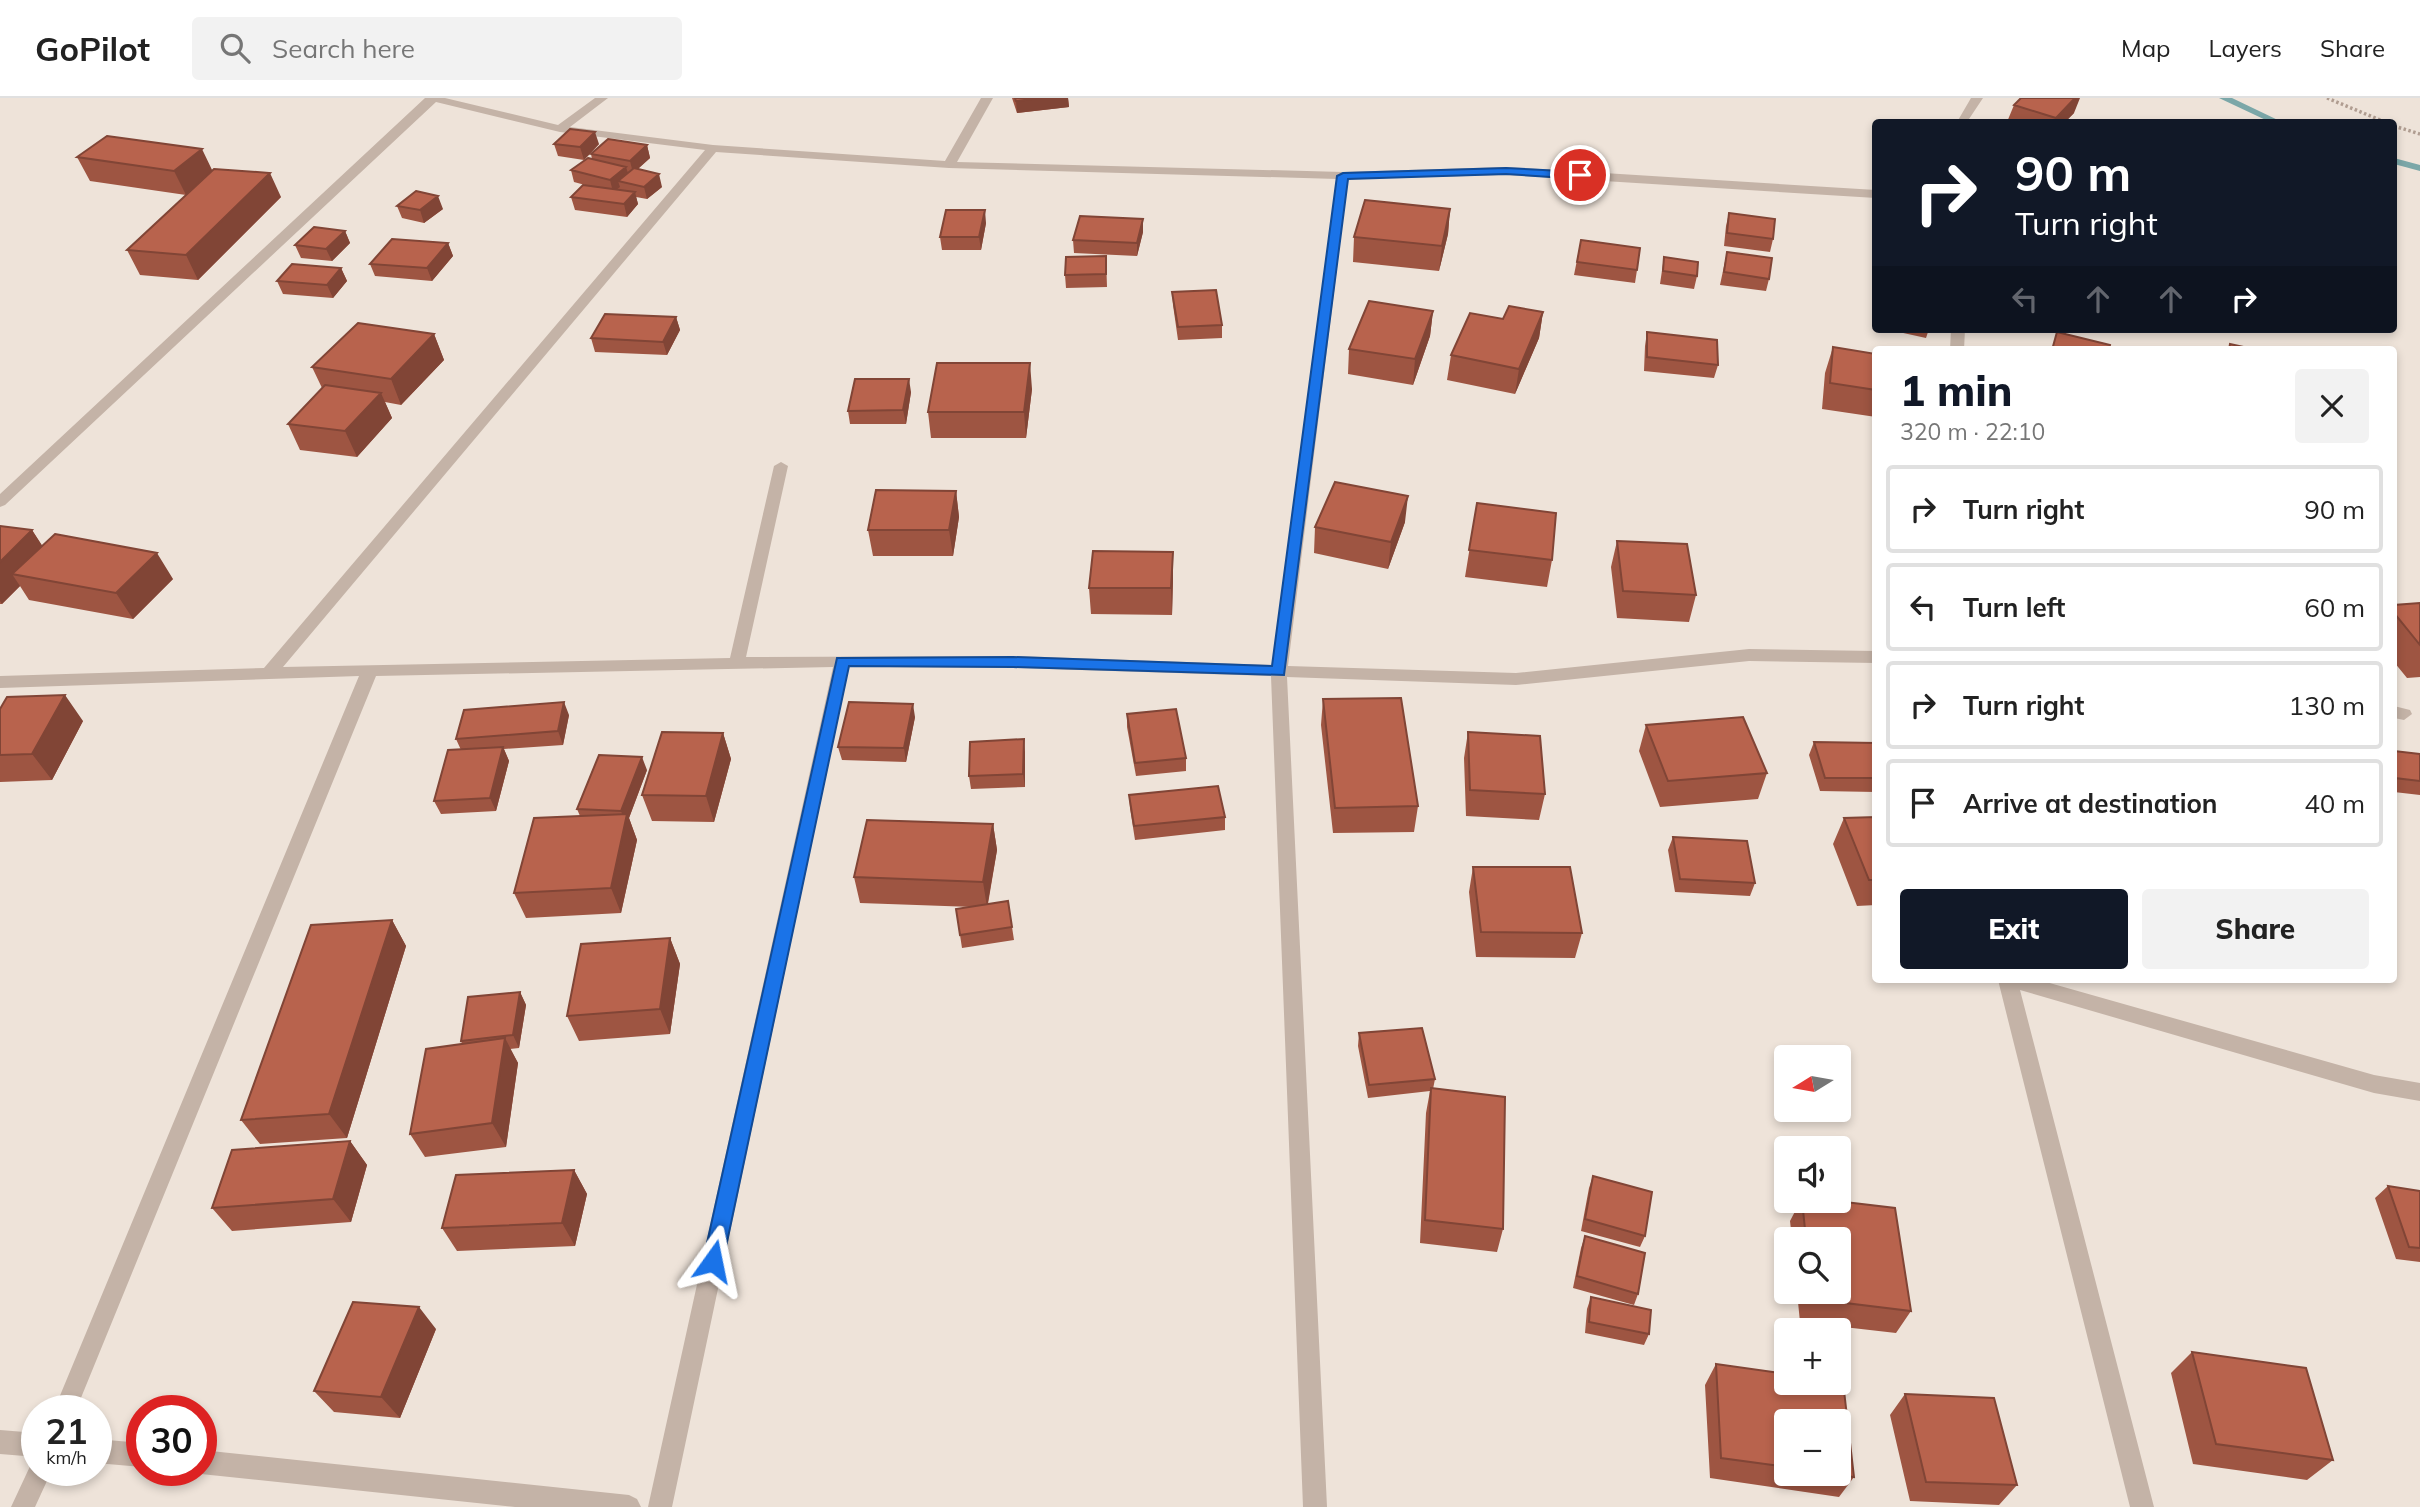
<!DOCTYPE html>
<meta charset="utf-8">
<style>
:root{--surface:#fff;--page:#f2f2f2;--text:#222;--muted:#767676;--line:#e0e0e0;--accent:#111827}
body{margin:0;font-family:Mulish,sans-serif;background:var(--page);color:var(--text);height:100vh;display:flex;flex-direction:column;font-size:26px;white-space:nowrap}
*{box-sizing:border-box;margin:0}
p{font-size:23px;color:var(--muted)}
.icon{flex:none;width:38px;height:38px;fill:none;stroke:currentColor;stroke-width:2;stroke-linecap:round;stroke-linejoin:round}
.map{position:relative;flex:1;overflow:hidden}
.sheet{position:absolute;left:1872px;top:248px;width:525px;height:637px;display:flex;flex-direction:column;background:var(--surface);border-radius:7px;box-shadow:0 4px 10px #0003}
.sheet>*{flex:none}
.top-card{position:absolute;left:1872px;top:21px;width:525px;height:214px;border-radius:7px;box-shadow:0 4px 10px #0003;background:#111827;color:#fff;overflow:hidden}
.needle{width:46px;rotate:259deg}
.controls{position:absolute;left:1774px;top:947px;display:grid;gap:14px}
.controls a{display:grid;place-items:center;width:77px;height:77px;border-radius:7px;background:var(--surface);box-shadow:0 4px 10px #0003;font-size:35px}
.speed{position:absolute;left:21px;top:1297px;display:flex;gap:14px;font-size:35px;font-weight:700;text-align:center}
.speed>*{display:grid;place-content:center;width:91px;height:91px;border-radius:50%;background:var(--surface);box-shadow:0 4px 10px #0003;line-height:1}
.speed small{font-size:18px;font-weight:400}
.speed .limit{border:10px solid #d22;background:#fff;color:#111}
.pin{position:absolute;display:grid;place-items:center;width:60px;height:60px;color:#fff;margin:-30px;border:4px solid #fff;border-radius:50%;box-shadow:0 2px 7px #0007}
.me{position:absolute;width:77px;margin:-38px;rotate:12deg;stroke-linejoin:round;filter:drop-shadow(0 0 5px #0008)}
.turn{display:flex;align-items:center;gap:24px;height:147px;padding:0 28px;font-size:32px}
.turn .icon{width:91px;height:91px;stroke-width:2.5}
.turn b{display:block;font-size:49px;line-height:60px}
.lanes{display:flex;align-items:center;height:66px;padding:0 28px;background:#0003;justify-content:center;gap:35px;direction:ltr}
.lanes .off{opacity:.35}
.round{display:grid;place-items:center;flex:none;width:74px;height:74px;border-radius:7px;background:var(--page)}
.headline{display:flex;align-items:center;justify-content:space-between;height:119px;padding:0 28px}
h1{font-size:42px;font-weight:800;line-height:52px;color:var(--accent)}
.action{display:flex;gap:14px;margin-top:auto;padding:14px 28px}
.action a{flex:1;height:80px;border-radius:7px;background:var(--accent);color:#fff;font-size:28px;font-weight:800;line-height:80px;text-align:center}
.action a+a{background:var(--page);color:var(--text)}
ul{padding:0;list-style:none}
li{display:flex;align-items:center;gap:21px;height:88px;margin:0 14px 10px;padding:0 14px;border:4px solid var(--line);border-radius:7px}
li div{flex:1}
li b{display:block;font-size:26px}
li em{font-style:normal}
header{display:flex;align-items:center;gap:42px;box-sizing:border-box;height:98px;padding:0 35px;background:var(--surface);border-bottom:2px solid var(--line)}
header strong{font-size:33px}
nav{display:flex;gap:38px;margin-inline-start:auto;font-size:24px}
.search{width:490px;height:63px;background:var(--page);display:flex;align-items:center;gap:18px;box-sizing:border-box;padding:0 24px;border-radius:7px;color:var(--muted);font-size:26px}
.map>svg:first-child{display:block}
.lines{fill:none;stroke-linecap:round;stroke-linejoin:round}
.stream{fill:#7ba7a8;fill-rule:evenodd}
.path{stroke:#b09d91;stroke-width:3.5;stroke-dasharray:2.5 2.5;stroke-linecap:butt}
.minor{fill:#c4b3a7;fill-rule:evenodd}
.wall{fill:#9e5542;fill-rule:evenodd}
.shaded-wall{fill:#814536}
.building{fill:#b8634d;stroke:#814536;stroke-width:2}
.route{fill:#1a73e8;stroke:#114b97;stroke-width:2}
</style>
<header>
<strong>GoPilot</strong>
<div class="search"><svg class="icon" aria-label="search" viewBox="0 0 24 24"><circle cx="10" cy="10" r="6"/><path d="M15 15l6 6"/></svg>Search here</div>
<nav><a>Map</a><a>Layers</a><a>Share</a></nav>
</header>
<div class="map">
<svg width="2420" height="1409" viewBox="0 0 2420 1409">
<rect width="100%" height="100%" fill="#eee3d9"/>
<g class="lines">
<path class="stream" d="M2219 0H2232L2282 24H2270Z
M2394 60 2420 67V73L2394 66Z"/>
<path class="path" d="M2327 0 2385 24
M2394 28 2420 36"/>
<path class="minor" d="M425 0H445L558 27 595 0H608L570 29 713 47 945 63 981 0H993L957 64 1343 74 1506 69 1876 92V100L1506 77 1348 81 1288 568 1516 575 1749 551 1876 553V565L1749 563 1516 587 1287 579 1327 1409H1303L1271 578 1013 570 849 569 672 1409H648L833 569 376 578 76 1312H54L359 578 0 590V578L264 570 705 52 560 34 436 4 5 407 0 409V396ZM716 54 949 70 1337 81 1272 567 1013 558 746 559 788 368 781 364 774 368 730 560 283 569Z
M1971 0H1983L1967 24H1957Z
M1951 231H1965L1964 252H1950Z
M2394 608 2410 612 2412 616 2404 622 2394 620Z
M1998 882H2039L2374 977 2420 985V1003L2374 995 2020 892 2154 1409H2130Z
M0 1332 37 1335V1359L0 1356Z
M96 1341 142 1345V1369L96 1365Z
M201 1352 629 1397 637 1401 641 1409H515L201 1376 193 1372H201Z
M37 1362V1372H52L35 1409H11L32 1364Z"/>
</g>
<path class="wall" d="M1012 0H1068L1069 9 1017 15Z
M2014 7 2074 15 2065 24H2007Z
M554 46H599L584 62 558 58Z
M647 47 650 60 638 71 662 89 647 101 636 99 638 106 627 119 575 112 571 99 585 87 574 84 571 72 592 61 591 56Z
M77 59 212 73 281 99 198 182 140 177 127 152 186 97 90 83Z
M397 108 443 111 424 125 402 120Z
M1450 111 1448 136 1439 173 1353 164 1354 139Z
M1729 115 1773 141 1770 154 1724 148 1726 128Z
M1143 121V134L1137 158 1074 155 1073 142Z
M986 125 981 152H942L940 139Z
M345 133 350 145 332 163 301 160 295 147Z
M1581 142 1637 172 1635 185 1574 177Z
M448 145 453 158 432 183 375 178 370 166Z
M1727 154 1769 181 1766 193 1720 187Z
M1106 158 1107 189 1066 190 1065 177Z
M1664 159 1697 178 1694 191 1660 186Z
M341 170 347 183 333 200 283 196 277 183Z
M1172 194 1222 227V240L1178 242 1173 207Z
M1433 213 1430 238 1413 287 1348 276 1349 251Z
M1543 214 1539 240 1515 296 1447 282 1451 257Z
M676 219 680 232 667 257 595 254 591 240Z
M1885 231H1929L1926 240Z
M1647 234 1718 267 1714 280 1644 273 1645 248Z
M434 236 444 262 401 307 385 304 392 320 357 359 300 352 288 326 322 290 312 269Z
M1833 249 1876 256V319L1822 311 1825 275Z
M1032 291 1026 340H931L928 314Z
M911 294 906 326H850L848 313Z
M956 393 959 419 953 458H873L868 432Z
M1477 405 1552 462 1547 489 1465 479Z
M1405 424 1388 471 1314 455 1315 429Z
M0 428 32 432 42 448 173 481 133 521 29 502 20 488 2 506H0Z
M1617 443 1696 497 1689 524 1617 520 1611 469Z
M1173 454V480L1172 517 1091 516 1089 490Z
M2420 505V579L2407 580 2394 564V507Z
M1323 601 1418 708 1414 734 1333 735 1321 627Z
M0 611 83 623 52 682 0 684Z
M1127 616 1186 660V673L1136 678 1127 629Z
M569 617 563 647 504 651 509 663 496 713 441 716 434 703 461 652 456 641Z
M915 619 906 664 842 662 838 649Z
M1646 627 1767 675 1758 701 1660 709 1639 653Z
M1468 634 1545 696 1539 722 1466 718 1464 660Z
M723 635 731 661 714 724 652 723 642 697Z
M1814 644 1876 645V694L1820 693 1809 657Z
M2394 653 2420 656V697L2394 694Z
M1025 654V689L971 691 969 678Z
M647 672 629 720 637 742 621 815 526 820 514 795 580 718 577 711Z
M1129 697 1225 719V732L1135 742 1130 710Z
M1876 719V807L1857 808 1833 746 1844 720Z
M993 726 997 752 988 806 1008 803 1014 842 962 850 960 837 973 809 860 805 854 779Z
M1673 739 1755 785 1750 798 1675 794 1668 752Z
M1473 769 1582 835 1575 860 1476 859 1469 794Z
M392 822 406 848 347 1040 260 1046 241 1022Z
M670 840 680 866 670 936 579 943 567 918Z
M520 894 526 907 519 950 510 951 518 965 506 1049 425 1059 410 1036 462 946 461 943Z
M1359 935 1435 981 1433 991 1503 1131 1497 1154 1420 1145 1426 1015 1430 993 1368 1000 1358 948Z
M350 1043 367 1067 351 1124 232 1133 212 1110Z
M574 1072 587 1096 575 1148 457 1153 442 1130Z
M1593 1078 1645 1138 1640 1149 1581 1133 1589 1090Z
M2388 1088 2420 1093V1164L2396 1161 2375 1100Z
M1801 1102H1828L1911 1213 1896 1235 1800 1224 1797 1194H1839V1141H1792L1790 1123Z
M1585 1138 1638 1196 1634 1207 1573 1190 1581 1150Z
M1591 1199 1649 1236 1644 1247 1585 1235 1587 1211Z
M436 1231 400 1320 334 1314 314 1293Z
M2192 1254 2333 1362 2307 1382 2193 1366 2171 1275Z
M1716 1266 1787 1276V1284H1843L1854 1379 1839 1399 1710 1380 1705 1287ZM1787 1323H1839V1376H1787Z
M1905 1296 2017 1387 1999 1407 1910 1403 1890 1317Z"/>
<path class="shaded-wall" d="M1041 0H1068L1069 9 1017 15 1016 3Z
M2075 0H2080L2074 15 2065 24H2054L2056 20Z
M595 34 599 46 584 62 580 49Z
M647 47 650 60 633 75 630 63Z
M202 51 214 76 186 97 174 73Z
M626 69 630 81 618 83 620 89 613 94 610 82Z
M270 75 281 99 198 182 186 157Z
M659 76 662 89 647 101 644 89Z
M635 94 638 106 627 119 624 106Z
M438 98 443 111 424 125 420 112Z
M1450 111 1448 136 1439 173 1442 148Z
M985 112 986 125 981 152 979 139Z
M1143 121V134L1137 158V145Z
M345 133 350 145 332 163 326 151Z
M448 145 453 158 432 183 427 170Z
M341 170 347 183 333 200 327 187Z
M1433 213 1430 238 1413 287 1415 261Z
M1543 214 1539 240 1515 296 1519 271Z
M676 219 680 232 667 257 663 244Z
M434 236 444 262 401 307 391 281Z
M1030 265 1032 291 1026 340 1024 314Z
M909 281 911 294 906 326 903 312Z
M381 295 392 320 357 359 345 333Z
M956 393 959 419 953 458 949 432Z
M1408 398 1405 424 1388 471 1391 444Z
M32 432 49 458 12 476 20 488 2 506 0 503V464Z
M1173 454V480L1172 517 1171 490Z
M157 455 173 481 133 521 116 495Z
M65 597 83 623 52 682 32 656Z
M564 604 569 617 563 647 558 633Z
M913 606 915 619 906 664 904 650Z
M723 635 731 661 714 724 706 698Z
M1024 641 1025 654V689L1023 676Z
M503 649 509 663 496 713 490 700Z
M642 659 647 672 629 720 637 742 621 815 611 790 625 724 621 713Z
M993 726 997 752 987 809 983 784Z
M392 822 406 848 347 1040 329 1016Z
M670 840 680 866 670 936 660 911Z
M520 894 526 907 519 950 513 937Z
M505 940 518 965 506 1049 492 1025Z
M350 1043 367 1067 351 1124 333 1101Z
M574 1072 587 1096 575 1148 562 1125Z
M419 1209 436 1231 400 1320 381 1299Z"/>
<path class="building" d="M1015 0H1041L1016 3Z
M2021 0H2075L2056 20 2014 7Z
M570 31 595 34 580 49 554 46Z
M107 38 202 51 174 73 77 59Z
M608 41 647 47 630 63 591 56Z
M588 60 626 69 610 82 571 72Z
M634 70 659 76 644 89 618 83Z
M214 71 270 75 186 157 127 152Z
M583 87 635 94 624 106 571 99Z
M416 93 438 98 420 112 397 108Z
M1365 102 1450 111 1442 148 1354 139Z
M946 112H985L979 139H940Z
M1729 115 1775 121 1773 141 1727 135Z
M1080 118 1143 121 1137 145 1073 142Z
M314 129 345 133 326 151 295 147Z
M392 141 448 145 427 170 370 166Z
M1581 142 1640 150 1637 172 1577 164Z
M1727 154 1772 160 1769 181 1724 174Z
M1106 158V176L1065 177 1066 159Z
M1664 159 1698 164 1697 178 1663 173Z
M292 166 341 170 327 187 277 183Z
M1216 192 1222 227 1178 229 1172 194Z
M1369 203 1433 213 1415 261 1349 251Z
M1509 208 1543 214 1519 271 1451 257 1470 215 1503 221Z
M605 216 676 219 663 244 591 240Z
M358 225 434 236 391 281 312 269Z
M1647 234 1717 242 1718 267 1647 259Z
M2057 234 2110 247 2109 252H2052Z
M2230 246 2257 252H2229Z
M1833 249 1876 256V292L1830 285Z
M937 265H1030L1024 314H928Z
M855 281H909L903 312 848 313Z
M325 287 381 295 345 333 288 326Z
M1335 384 1408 398 1391 444 1315 429Z
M876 392 956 393 949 432H868Z
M1477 405 1556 415 1552 462 1469 452Z
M0 428 32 432 0 464Z
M55 436 157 455 116 495 12 476Z
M1617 443 1687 446 1696 497 1623 493Z
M1093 453 1173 454 1171 490H1089Z
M2420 505V547L2394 515V507Z
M65 597 32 656 0 657V611L7 599Z
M1401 600 1418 708 1335 710 1323 601Z
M564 604 558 633 456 641 464 612Z
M849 604 913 606 904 650 838 649Z
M1176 611 1186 660 1135 665 1127 616Z
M1743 619 1767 675 1668 683 1646 627Z
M662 634 723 635 706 698 642 697Z
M1468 634 1540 638 1545 696 1470 692Z
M1024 641 1023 676 969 678 970 644Z
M1814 644 1876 645V680H1825Z
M503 649 490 700 434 703 448 652Z
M2394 653 2420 656V683L2395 680Z
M599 657 642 659 621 713 577 711Z
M1218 688 1225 719 1134 728 1129 697Z
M627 716 611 790 514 795 534 720Z
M1876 719V782H1869L1844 720Z
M867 722 993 726 983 784 854 779Z
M1673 739 1747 743 1755 785 1680 781Z
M1473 769H1570L1582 835 1481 834Z
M1008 803 1012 829 960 837 956 811Z
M392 822 329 1016 241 1022 311 827Z
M670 840 660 911 567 918 581 846Z
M520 894 513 937 461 943 468 899Z
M1422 930 1435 981 1369 987 1359 935Z
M505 940 492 1025 410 1036 426 951Z
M1431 990 1505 999 1503 1131 1425 1122Z
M350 1043 333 1101 212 1110 232 1052Z
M574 1072 562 1125 442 1130 456 1077Z
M1593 1078 1652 1094 1645 1138 1585 1121Z
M2388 1088 2420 1093V1150L2409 1149Z
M1802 1102H1828L1895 1110 1911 1213 1813 1201 1812 1194H1839V1141H1806Z
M1585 1138 1645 1155 1638 1196 1577 1178Z
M1591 1199 1651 1212 1649 1236 1589 1224Z
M353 1204 419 1209 381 1299 314 1293Z
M2192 1254 2306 1270 2333 1362 2216 1346Z
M1716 1266 1787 1276V1284H1843L1854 1379 1830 1376H1839V1323H1787V1369L1721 1360Z
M1905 1296 1994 1300 2017 1387 1926 1384Z"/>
<path class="route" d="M1506 70 1580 74 1586 77 1580 81 1506 76 1348 81 1284 577 1013 569 849 568 723 1163 720 1170 713 1173 706 1170 703 1163 837 560 1013 559 1272 568 1337 78 1343 75Z"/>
</svg>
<div class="controls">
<a><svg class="needle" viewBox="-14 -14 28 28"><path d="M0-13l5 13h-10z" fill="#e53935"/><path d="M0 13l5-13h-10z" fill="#767676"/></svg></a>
<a><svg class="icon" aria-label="sound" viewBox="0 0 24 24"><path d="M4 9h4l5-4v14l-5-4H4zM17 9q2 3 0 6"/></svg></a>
<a><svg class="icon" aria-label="search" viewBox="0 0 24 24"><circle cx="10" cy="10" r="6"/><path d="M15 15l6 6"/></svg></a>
<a>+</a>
<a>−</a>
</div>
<div class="speed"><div>21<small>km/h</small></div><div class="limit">30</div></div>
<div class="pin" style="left:1580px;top:77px;background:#d93025"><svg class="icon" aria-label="arrive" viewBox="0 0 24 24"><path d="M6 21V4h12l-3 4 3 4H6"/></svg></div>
<svg class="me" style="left:713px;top:1163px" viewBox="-20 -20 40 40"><path d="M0-17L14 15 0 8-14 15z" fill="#1a73e8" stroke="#fff" stroke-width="4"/></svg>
<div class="top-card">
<div class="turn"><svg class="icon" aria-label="right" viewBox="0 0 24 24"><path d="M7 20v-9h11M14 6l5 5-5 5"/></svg><div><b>90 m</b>Turn right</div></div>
<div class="lanes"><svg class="icon off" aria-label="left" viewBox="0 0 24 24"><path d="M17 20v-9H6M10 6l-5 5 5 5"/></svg><svg class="icon off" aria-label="ahead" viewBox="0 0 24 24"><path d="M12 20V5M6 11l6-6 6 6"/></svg><svg class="icon off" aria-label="ahead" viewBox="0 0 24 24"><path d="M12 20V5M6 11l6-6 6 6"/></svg><svg class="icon" aria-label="right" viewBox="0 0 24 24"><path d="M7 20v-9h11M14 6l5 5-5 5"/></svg></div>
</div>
<section class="sheet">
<div class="headline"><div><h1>1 min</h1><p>320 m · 22:10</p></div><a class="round"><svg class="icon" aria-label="close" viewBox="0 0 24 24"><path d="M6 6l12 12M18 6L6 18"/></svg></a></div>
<ul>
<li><svg class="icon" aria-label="right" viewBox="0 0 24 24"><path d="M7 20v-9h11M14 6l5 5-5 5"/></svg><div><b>Turn right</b></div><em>90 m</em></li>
<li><svg class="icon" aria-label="left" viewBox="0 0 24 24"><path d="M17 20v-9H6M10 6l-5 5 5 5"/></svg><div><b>Turn left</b></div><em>60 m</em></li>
<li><svg class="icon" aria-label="right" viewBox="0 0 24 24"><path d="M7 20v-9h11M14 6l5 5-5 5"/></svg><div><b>Turn right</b></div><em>130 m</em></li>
<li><svg class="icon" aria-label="arrive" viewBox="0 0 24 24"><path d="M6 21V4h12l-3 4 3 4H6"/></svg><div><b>Arrive at destination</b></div><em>40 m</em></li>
</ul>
<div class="action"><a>Exit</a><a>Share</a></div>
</section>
</div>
